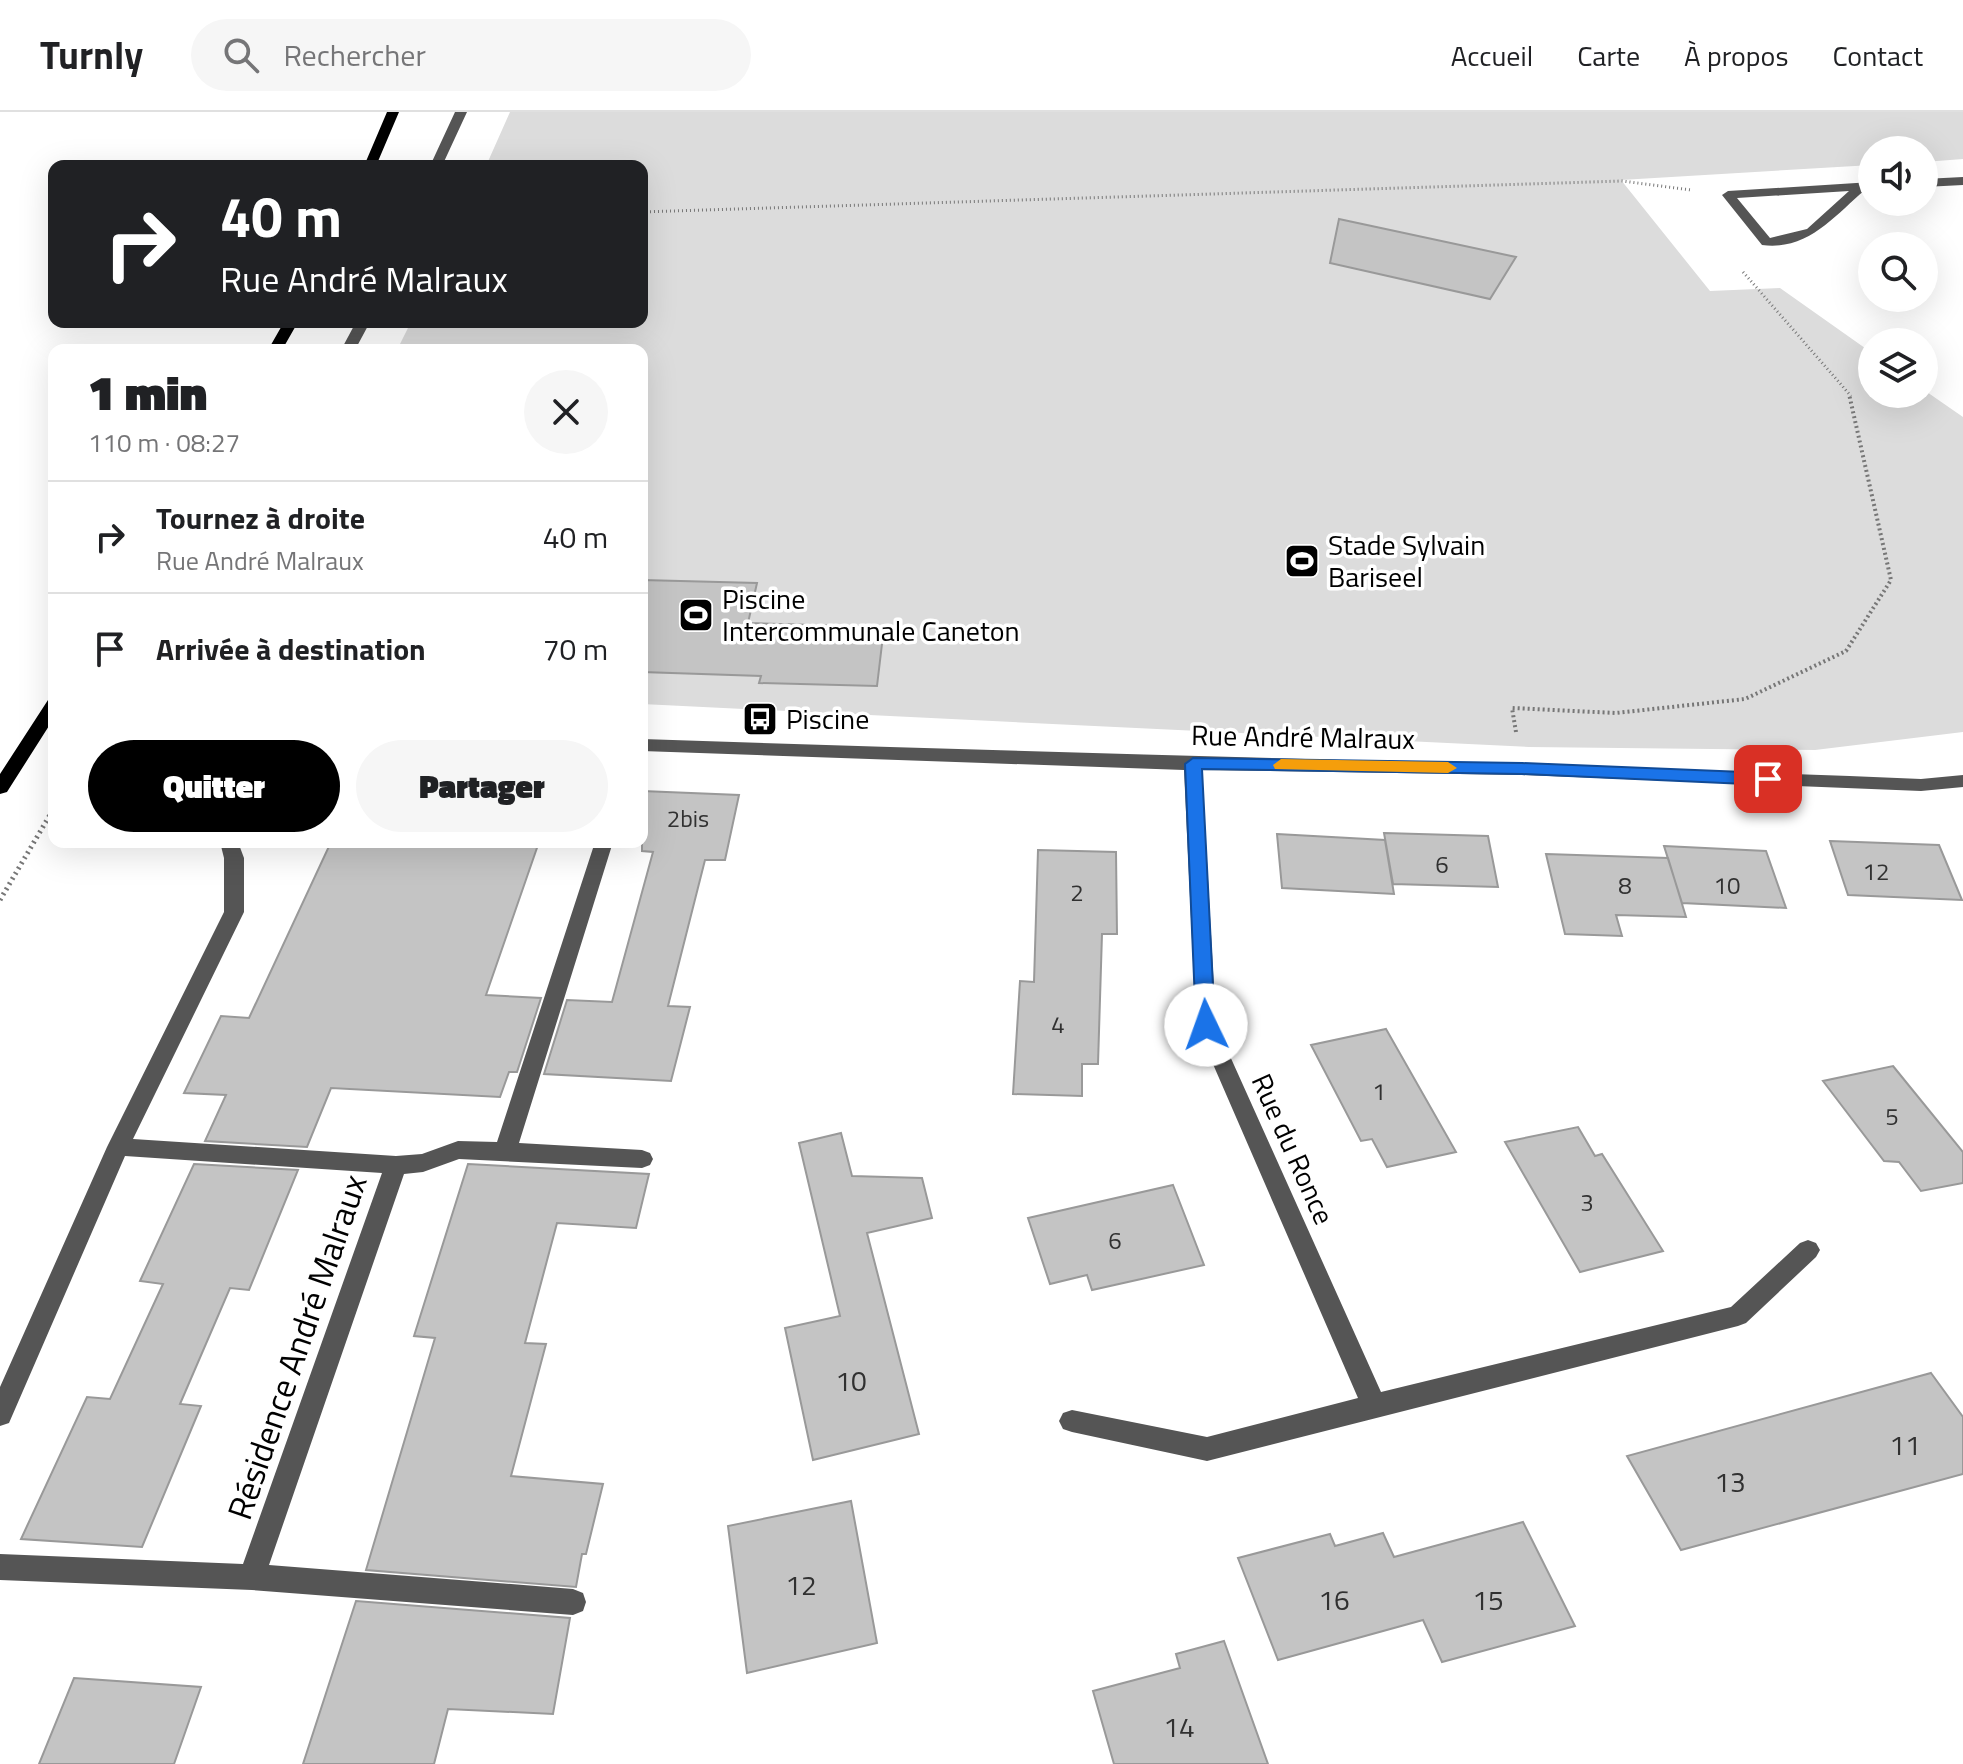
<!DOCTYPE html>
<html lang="fr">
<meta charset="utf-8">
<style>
:root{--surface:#fff;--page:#f6f6f6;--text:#202124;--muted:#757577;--line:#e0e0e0;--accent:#000}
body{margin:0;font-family:"Titillium Web",sans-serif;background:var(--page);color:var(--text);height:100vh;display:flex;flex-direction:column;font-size:30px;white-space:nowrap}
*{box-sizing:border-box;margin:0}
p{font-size:26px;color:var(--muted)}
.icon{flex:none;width:44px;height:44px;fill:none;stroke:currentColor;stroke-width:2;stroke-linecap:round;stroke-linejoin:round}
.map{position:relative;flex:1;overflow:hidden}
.details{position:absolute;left:48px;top:232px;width:600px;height:504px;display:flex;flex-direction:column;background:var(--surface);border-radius:16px;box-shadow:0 8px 32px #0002}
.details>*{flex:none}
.hud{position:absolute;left:48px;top:48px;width:600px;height:168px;border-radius:16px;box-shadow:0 8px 32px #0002;background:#202124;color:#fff;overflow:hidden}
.controls{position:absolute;left:1858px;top:24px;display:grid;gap:16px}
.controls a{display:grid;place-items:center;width:80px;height:80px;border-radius:50%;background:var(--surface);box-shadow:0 8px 32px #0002;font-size:40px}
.pin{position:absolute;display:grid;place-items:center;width:68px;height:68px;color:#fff;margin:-34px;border-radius:16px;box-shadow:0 4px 12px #0006}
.me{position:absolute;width:88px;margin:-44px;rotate:357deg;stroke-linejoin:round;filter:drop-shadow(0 0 6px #0008)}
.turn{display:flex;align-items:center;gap:28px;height:168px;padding:0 40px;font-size:36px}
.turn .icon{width:104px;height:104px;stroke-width:2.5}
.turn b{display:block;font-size:56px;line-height:68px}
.round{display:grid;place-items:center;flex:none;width:84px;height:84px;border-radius:42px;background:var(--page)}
.head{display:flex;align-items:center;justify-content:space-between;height:136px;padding:0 40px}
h1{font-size:48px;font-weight:800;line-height:60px}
.cta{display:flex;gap:16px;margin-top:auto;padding:16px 40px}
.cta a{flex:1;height:92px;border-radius:48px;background:var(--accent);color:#fff;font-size:32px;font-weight:800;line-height:92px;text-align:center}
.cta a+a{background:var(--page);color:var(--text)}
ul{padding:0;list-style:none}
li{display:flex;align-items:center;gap:24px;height:112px;padding:0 40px;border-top:2px solid var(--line)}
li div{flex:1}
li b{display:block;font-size:30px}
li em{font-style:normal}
header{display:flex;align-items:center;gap:48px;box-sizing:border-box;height:112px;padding:0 40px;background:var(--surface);border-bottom:2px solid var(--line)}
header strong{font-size:38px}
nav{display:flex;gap:44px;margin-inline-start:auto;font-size:28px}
.search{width:560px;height:72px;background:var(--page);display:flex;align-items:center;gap:20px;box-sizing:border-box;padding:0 28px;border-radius:44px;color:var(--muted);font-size:30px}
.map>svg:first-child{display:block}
.green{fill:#dcdcdc}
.building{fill:#c4c4c4;stroke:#999;stroke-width:2}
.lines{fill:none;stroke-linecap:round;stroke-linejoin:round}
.path-far2{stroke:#777;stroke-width:3;stroke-dasharray:1 3;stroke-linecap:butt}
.path-far1{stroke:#777;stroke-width:4;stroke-dasharray:2 3;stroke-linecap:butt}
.path{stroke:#777;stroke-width:5;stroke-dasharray:2 4;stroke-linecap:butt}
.minor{fill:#555;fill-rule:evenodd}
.major{fill:#000;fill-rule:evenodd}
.route{fill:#1a73e8;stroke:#114b97;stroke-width:2}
.slow{fill:#f59e0b}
.labels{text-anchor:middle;stroke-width:7;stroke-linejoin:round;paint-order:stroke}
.number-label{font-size:24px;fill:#313131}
.poi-label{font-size:28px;fill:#000;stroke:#fff;text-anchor:start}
.street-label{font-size:28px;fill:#000;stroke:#fff}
.near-number-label{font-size:28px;fill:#313131}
.near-street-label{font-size:34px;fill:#000;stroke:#fff}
</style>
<header>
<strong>Turnly</strong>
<div class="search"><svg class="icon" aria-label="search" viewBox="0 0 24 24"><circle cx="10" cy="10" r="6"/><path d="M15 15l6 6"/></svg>Rechercher</div>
<nav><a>Accueil</a><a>Carte</a><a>À propos</a><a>Contact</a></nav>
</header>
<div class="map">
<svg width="1963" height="1652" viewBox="0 0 1963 1652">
<rect width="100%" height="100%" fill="#fff"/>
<path class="green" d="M510 0H1963V47L1924 50V38H1872V53L1621 68 1710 179 1780 176 1872 241V282H1924V278L1963 305V620L1815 638 1529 635 642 592V238H397L411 210H642V54H486Z"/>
<path class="building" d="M1339 107 1516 145 1490 187 1330 151Z
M642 468 757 471 748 511 884 515 877 574 759 571 761 564 642 560Z
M642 679 739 683 725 748H705L668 894 690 895 671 969 544 962 567 888 612 890 653 740 642 739Z
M1384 721 1488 724 1498 775 1393 772Z
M1277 722 1385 728 1394 782 1282 776Z
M1830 729 1939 733 1962 788 1848 783Z
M331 730H539L486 883 541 886 517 960H509L500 985 331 976 307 1035 205 1029 226 983 184 981 221 904 249 906Z
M1664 734 1766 739 1786 796 1682 791Z
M1038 738 1116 740 1117 822H1102L1098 952H1082V984L1013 982 1020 869 1034 870Z
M1546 742 1668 746 1686 805 1616 803 1622 824 1565 822Z
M1386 917 1456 1040 1387 1055 1372 1027 1361 1029 1311 933Z
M1893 954 1963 1040V1071L1921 1079 1899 1050 1884 1049 1823 969Z
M1578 1015 1595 1044 1602 1042 1663 1139 1580 1160 1505 1030Z
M841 1021 852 1064 922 1066 932 1106 867 1121 919 1322 813 1348 785 1216 840 1204 799 1031Z
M194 1052 298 1058 249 1178 230 1176 180 1292 201 1294 142 1435 21 1427 87 1285 110 1287 163 1172 140 1169Z
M468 1052 649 1062 636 1116 557 1111 525 1231 546 1232 511 1364 603 1372 586 1442H582L576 1475 366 1458 435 1226 414 1224Z
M1173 1073 1204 1153 1092 1178 1087 1163 1050 1172 1028 1106Z
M1931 1261 1963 1305V1362L1681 1438 1627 1344Z
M851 1389 877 1531 747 1561 728 1414Z
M1523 1410 1575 1514 1442 1550 1423 1508 1278 1548 1238 1446 1330 1422 1335 1434 1383 1421 1394 1445Z
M356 1489 570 1506 553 1602 448 1597 434 1652H303Z
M1224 1529 1268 1652H1114L1093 1579 1180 1556 1176 1542Z
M74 1566 201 1575 174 1652H39Z"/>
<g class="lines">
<path class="path-far2" d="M642 100 1622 69 1691 78
M1743 160 1851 284"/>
<path class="path-far1" d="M1516 620 1512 596 1616 601 1745 587 1846 539 1891 468 1849 282"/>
<path class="path" d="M0 788 54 696"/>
<path class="minor" d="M455 0H467L442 54H430Z
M1963 65V73L1924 75V67Z
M1872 70V78H1865C1834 104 1808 139 1762 133L1722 83 1728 79ZM1849 79 1807 117 1770 126 1737 86Z
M356 210H370L355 238H341Z
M642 627C1068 642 1495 650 1921 667L1963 663V675L1921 679 1522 663 1202 658 1216 913 1381 1280 1731 1195 1800 1131 1808 1128 1816 1131 1820 1138 1816 1145 1746 1211 1738 1214 1207 1349 1072 1320 1063 1317 1059 1309 1063 1301 1072 1298 1207 1325 1358 1286 1196 913 1184 658 642 639Z
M220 730H238L244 746V800L133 1027 396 1044 422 1042 458 1029 497 1030 595 730H613L519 1031 642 1038 650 1041 653 1047 650 1053 642 1056 459 1047 423 1060 404 1062 269 1453 573 1477 583 1481 586 1490 583 1499 573 1503 252 1478 0 1468V1442L243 1452 382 1061 125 1044 9 1311 0 1314V1275L107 1035 224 800V746Z"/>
<path class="major" d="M387 0H399L376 54H364Z
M284 210H298L282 238H268Z
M54 586V606L7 680 0 682V662L48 588Z"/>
</g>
<path class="route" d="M1193 646 1522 651 1768 661 1776 667 1768 673 1522 662 1202 657 1215 913 1206 921 1196 913 1185 652Z"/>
<path class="slow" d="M1281 647 1448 650 1457 656 1448 661 1275 657 1273 653Z"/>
<defs>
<g id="stadium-square" transform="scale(1.8)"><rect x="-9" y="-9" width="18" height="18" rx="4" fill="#000" stroke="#fff"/><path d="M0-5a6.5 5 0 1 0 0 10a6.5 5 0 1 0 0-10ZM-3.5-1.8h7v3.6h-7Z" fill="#fff"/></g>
<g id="bus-square" transform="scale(1.8)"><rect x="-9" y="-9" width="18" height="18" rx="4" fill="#000" stroke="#fff"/><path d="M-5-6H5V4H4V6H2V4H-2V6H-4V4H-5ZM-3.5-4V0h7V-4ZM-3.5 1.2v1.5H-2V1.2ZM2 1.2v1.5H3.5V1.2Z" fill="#fff"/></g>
</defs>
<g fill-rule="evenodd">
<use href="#stadium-square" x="1302" y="449"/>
<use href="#stadium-square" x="696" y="503"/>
<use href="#bus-square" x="760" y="607"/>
</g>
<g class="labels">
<g class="number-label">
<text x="688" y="715">2bis</text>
<text x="1442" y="761">6</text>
<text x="1876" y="768">12</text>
<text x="1625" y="782">8</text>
<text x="1727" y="782">10</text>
<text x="1077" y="789">2</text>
<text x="1058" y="921">4</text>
<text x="1379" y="988">1</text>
<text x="1892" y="1013">5</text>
<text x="1587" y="1099">3</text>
<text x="1115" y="1137">6</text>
</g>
<g class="poi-label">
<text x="1328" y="443">Stade Sylvain<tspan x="1328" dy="32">Bariseel</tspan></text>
<text x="722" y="497">Piscine<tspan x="722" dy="32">Intercommunale Caneton</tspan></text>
<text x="786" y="617">Piscine</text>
</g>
<g class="street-label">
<text transform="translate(1303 625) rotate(1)" y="10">Rue André Malraux</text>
<text transform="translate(1293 1037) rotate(66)" y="10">Rue du Ronce</text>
</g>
<g class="near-number-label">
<text x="851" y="1279">10</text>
<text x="1905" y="1343">11</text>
<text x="1730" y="1380">13</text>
<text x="801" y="1483">12</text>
<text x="1334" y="1498">16</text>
<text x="1488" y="1498">15</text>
<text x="1179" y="1625">14</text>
</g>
<g class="near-street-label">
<text transform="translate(297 1235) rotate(-71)" y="12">Résidence André Malraux</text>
</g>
</g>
</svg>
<div class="controls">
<a><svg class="icon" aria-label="sound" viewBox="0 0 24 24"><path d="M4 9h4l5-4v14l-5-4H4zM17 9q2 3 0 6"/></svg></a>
<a><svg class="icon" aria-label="search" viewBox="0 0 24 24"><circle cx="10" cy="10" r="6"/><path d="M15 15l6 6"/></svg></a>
<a><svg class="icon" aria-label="layers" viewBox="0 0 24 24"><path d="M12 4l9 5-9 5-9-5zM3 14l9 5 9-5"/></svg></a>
</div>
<div class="pin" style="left:1768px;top:667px;background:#d93025"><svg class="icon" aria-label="arrive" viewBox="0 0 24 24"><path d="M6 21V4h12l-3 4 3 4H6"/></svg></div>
<svg class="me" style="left:1206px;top:913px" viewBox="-20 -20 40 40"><circle r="19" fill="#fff"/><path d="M0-13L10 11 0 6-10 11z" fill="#1a73e8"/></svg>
<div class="hud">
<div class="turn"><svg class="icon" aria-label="right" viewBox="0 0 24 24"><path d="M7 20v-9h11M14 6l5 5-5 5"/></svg><div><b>40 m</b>Rue André Malraux</div></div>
</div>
<section class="details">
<div class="head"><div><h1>1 min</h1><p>110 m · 08:27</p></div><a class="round"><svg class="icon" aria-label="close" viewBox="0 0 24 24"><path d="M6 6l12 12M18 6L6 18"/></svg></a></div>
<ul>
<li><svg class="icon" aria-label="right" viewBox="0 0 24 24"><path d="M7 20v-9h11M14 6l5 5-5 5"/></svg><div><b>Tournez à droite</b><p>Rue André Malraux</p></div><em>40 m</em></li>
<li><svg class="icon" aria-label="arrive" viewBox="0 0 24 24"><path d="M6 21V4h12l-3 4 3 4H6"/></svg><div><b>Arrivée à destination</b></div><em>70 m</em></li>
</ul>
<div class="cta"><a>Quitter</a><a>Partager</a></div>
</section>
</div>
